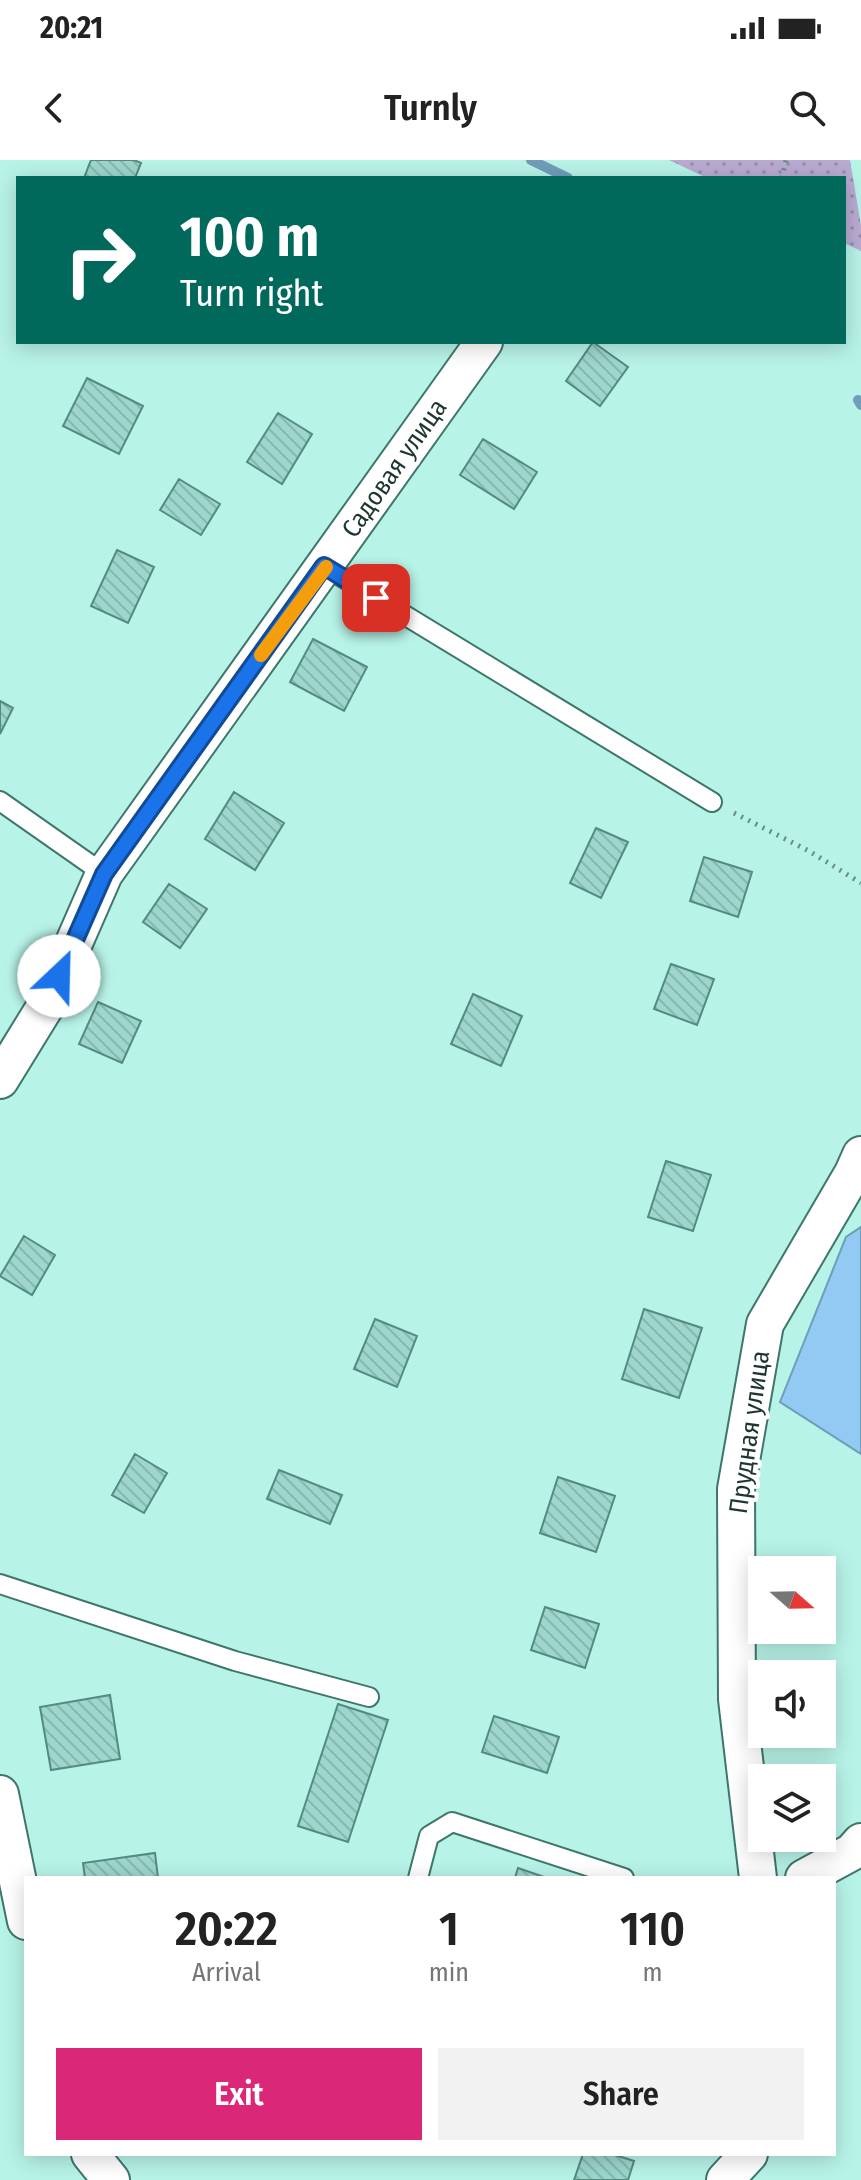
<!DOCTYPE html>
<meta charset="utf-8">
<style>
:root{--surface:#fff;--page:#f2f2f2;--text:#222;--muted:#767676;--accent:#db2777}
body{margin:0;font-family:"Fira Sans Condensed",sans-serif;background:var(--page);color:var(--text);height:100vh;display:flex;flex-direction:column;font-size:30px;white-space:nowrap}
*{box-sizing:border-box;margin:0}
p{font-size:26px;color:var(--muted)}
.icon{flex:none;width:44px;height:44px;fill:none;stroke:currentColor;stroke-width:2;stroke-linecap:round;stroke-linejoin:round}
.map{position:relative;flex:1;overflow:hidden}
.side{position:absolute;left:24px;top:1716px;width:812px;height:280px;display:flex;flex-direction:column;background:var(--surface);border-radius:0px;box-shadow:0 4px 20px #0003}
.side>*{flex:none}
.guide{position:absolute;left:16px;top:16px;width:830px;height:168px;border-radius:0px;box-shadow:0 4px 20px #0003;background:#00695c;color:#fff;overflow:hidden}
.needle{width:52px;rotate:110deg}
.buttons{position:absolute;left:748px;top:1396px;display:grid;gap:16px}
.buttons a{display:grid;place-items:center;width:88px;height:88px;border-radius:0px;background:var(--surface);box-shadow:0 4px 20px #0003;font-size:40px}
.pin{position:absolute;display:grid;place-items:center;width:68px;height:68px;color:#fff;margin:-34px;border-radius:16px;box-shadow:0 4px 12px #0006}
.me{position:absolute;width:88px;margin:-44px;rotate:24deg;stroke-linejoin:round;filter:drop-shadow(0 0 6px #0008)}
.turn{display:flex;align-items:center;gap:28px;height:168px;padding:0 32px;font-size:36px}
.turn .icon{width:104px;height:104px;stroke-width:2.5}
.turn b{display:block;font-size:56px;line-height:68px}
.eta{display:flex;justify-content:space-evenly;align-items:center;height:136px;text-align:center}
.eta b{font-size:48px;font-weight:600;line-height:56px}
.button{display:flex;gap:16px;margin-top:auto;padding:16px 32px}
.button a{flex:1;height:92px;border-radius:0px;background:var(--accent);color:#fff;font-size:32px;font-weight:600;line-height:92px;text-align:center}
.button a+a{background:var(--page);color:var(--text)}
.status{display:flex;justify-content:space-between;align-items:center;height:56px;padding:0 40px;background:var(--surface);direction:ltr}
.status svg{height:22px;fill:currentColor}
header{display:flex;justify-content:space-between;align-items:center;height:104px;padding:0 32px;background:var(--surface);font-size:36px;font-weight:600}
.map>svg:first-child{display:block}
.grass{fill:url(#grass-dots)}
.water{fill:#93caf4;stroke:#709dba;stroke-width:2}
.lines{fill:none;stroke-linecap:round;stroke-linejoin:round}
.stream{stroke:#709dba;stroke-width:10}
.building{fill:url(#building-back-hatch);stroke:#538b81;stroke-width:2}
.lane-casing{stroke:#3e766d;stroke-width:22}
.street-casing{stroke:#3e766d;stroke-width:40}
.path{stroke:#668e87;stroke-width:5;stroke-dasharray:2 6;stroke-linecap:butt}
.lane{stroke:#fff;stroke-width:18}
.street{stroke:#fff;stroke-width:36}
.route-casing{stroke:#114b97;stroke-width:20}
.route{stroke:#1a73e8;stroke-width:14}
.slow{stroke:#f59e0b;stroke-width:14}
.labels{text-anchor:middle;stroke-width:8;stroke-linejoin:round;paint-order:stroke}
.street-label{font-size:26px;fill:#1e3531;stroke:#fff}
</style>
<div class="status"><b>20:21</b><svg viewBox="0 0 49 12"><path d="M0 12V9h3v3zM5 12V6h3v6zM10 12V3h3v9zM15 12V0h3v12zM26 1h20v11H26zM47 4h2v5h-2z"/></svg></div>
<header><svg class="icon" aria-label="back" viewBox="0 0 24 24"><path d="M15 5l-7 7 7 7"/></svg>Turnly<svg class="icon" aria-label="search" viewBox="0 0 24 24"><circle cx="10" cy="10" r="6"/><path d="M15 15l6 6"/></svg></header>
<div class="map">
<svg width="861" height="2020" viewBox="0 0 861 2020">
<defs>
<pattern id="grass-dots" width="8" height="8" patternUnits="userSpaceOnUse" patternTransform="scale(2)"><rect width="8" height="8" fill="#b9aad2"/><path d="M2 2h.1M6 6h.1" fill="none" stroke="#968bab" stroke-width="1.8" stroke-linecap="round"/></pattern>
<pattern id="building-back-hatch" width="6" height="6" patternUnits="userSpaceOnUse" patternTransform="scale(2)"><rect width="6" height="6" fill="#9cd6cc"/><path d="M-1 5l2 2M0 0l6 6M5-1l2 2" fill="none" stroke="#86b8b0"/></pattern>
</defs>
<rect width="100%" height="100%" fill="#b8f3e8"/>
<path class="grass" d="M669 0H850L861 66V91L844 83V18H707Z"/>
<path class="water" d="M861 1067V1294L780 1242 846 1077Z"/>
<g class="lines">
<path class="stream" d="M531 0 568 18
M858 240 861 245"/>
</g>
<path class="building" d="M91 0H134L141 3 135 18H84Z
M593 182 628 207 600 246 566 221Z
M87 218 143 246 119 294 63 266Z
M278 253 312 274 282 324 247 302Z
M483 279 537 312 514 349 460 315Z
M179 319 220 344 201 375 160 350Z
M117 390 154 407 128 463 91 446Z
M313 479 367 507 344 551 290 522Z
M0 541 13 548 0 574Z
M234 632 284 663 255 710 205 679Z
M596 668 628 682 601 738 570 723Z
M704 697 752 712 738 757 690 741Z
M169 724 207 749 180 788 143 762Z
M671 804 714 819 697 865 654 849Z
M473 834 522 856 501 906 451 884Z
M98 842 141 861 122 903 79 884Z
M666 1001 711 1015 693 1071 648 1057Z
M24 1076 55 1095 32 1135 0 1116Z
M644 1149 702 1168 679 1238 622 1219Z
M375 1159 417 1176 397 1227 354 1209Z
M135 1294 167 1313 144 1353 112 1335Z
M279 1310 342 1335 330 1364 267 1339Z
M558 1317 615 1336 596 1392 540 1373Z
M545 1447 599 1464 585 1508 531 1490Z
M110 1535 120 1599 51 1610 40 1547Z
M338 1544 388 1560 348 1682 298 1666Z
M494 1556 559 1577 547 1613 482 1592Z
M155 1693 158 1718H85L83 1703Z
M518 1708 547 1718H515Z
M583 1994H612L634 2001 628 2020H574Z"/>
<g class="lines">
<g class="lane-casing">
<path id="lane" d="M324 406 712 642
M0 641 104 714
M0 1424 235 1501 369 1537
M418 1718 429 1676 452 1662 624 1718"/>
</g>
<g class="street-casing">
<path id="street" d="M0 920 48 842 104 714 484 182
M0 1634 26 1761
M758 1718 737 1539 736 1329 765 1164 853 1013 861 995
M804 1718 852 1692 861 1682
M90 1994 111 2020
M725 2020 749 1994"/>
</g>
<path class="path" d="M782 18 786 0
M734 653 809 691 861 723"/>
<use href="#lane" class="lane"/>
<use href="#street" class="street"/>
</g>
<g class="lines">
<g class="route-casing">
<path id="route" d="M59 816 104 714 324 406 376 438"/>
</g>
<use href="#route" class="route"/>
<path class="slow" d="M261 495 326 407"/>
</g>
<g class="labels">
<g class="street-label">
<text transform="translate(394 308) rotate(-55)" y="9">Садовая улица</text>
<text transform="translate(749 1272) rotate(-82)" y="9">Прудная улица</text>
</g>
</g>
</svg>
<div class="buttons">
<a><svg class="needle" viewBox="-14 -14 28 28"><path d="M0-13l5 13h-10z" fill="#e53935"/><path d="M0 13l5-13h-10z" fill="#767676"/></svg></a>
<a><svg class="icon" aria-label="sound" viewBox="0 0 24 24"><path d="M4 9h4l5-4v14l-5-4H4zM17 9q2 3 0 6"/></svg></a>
<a><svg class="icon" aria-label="layers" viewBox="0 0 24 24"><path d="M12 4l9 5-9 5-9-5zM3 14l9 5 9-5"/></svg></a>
</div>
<div class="pin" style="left:376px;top:438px;background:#d93025"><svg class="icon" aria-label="arrive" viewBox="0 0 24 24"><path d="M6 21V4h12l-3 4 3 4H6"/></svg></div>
<svg class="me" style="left:59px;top:816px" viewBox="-20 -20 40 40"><circle r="19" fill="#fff"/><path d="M0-13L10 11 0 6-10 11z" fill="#1a73e8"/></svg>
<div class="guide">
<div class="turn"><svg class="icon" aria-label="right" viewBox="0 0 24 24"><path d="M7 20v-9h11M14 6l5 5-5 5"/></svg><div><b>100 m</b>Turn right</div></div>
</div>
<section class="side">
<div class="eta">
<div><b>20:22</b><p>Arrival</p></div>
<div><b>1</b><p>min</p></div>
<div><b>110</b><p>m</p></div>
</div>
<div class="button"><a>Exit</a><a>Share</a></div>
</section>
</div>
